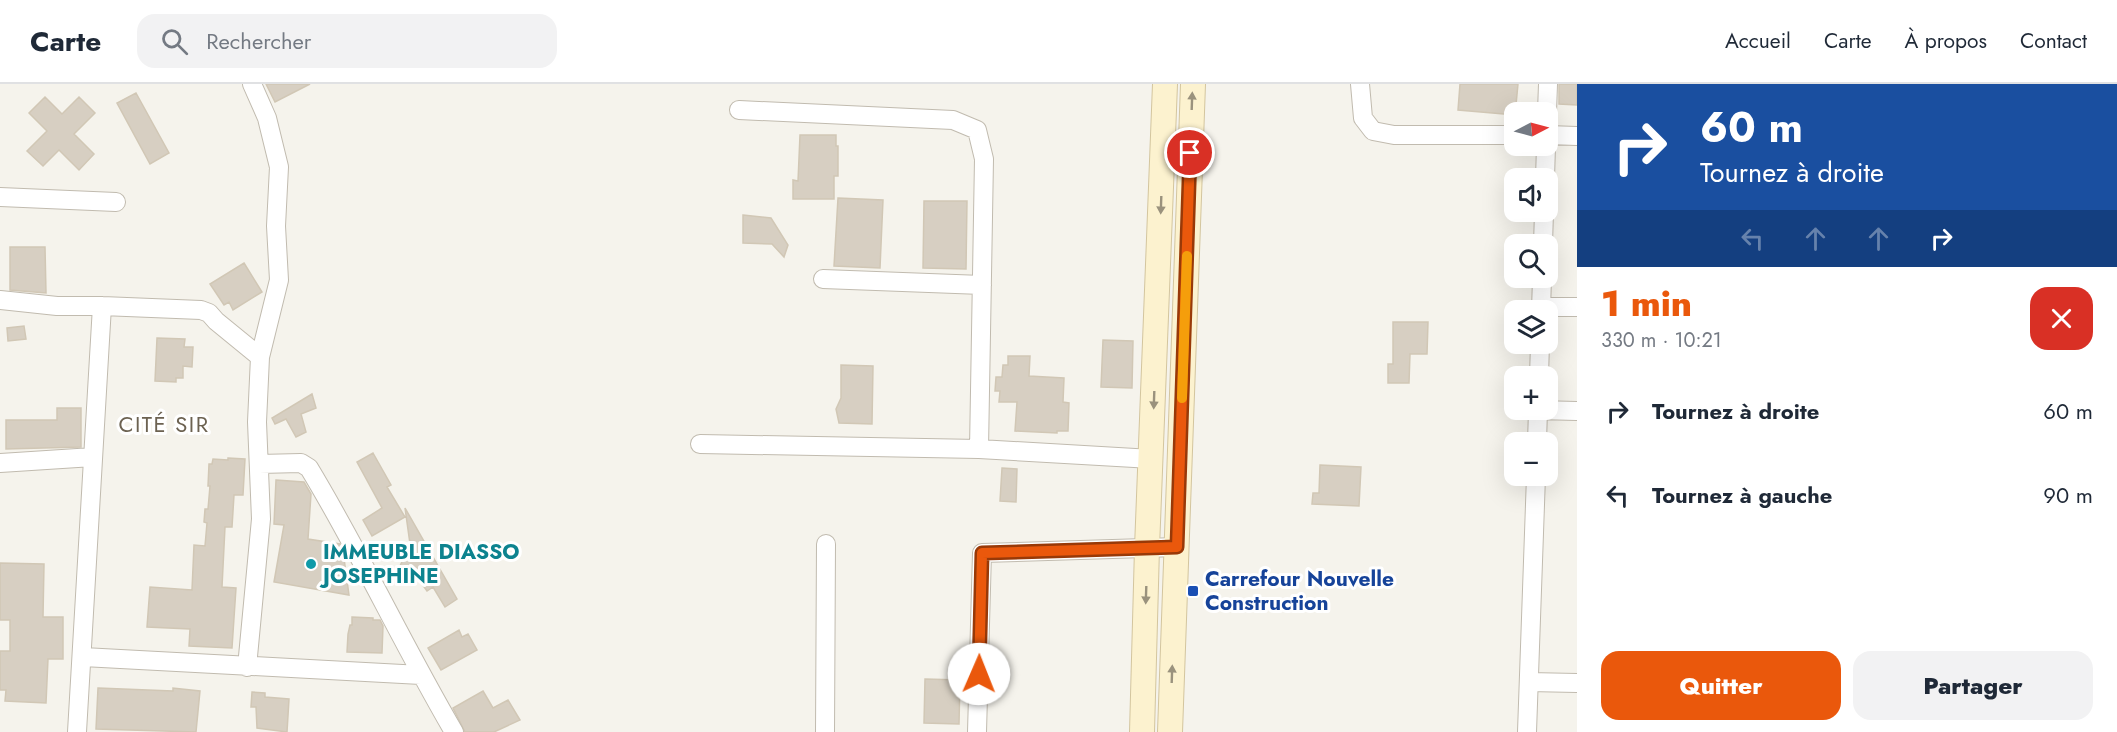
<!DOCTYPE html>
<html lang="fr">
<meta charset="utf-8">
<style>
:root{--surface:#fff;--page:#f2f2f3;--text:#1f2937;--muted:#747a83;--line:#e0e1e3;--accent:#ea580c}
body{margin:0;font-family:Jost,sans-serif;background:var(--page);color:var(--text);height:100vh;display:flex;flex-direction:column;font-size:22px;white-space:nowrap}
*{box-sizing:border-box;margin:0}
p{font-size:20px;color:var(--muted)}
.icon{flex:none;width:33px;height:33px;fill:none;stroke:currentColor;stroke-width:2;stroke-linecap:round;stroke-linejoin:round}
.map{position:relative;flex:1;overflow:hidden}
.panel{display:flex;flex-direction:column;background:var(--surface);width:540px}
.panel>*{flex:none}
.top-card{background:#1a4fa0;color:#fff;overflow:hidden}
.needle{width:39px;rotate:84deg}
.controls{position:absolute;left:1504px;top:18px;display:grid;gap:12px}
.controls a{display:grid;place-items:center;width:54px;height:54px;border-radius:12px;background:var(--surface);box-shadow:0 6px 24px #0002;font-size:30px}
.pin{position:absolute;display:grid;place-items:center;width:51px;height:51px;color:#fff;margin:-26px;border:3px solid #fff;border-radius:50%;box-shadow:0 2px 6px #0007}
.me{position:absolute;width:66px;margin:-33px;rotate:1deg;stroke-linejoin:round;filter:drop-shadow(0 0 4px #0008)}
.turn{display:flex;align-items:center;gap:21px;height:126px;padding:0 24px;font-size:27px}
.turn .icon{width:78px;height:78px;stroke-width:2.5}
.turn b{display:block;font-size:42px;line-height:51px}
.lanes{display:flex;align-items:center;height:57px;padding:0 24px;background:#0003;justify-content:center;gap:30px;direction:ltr}
.lanes .off{opacity:.35}
.round{display:grid;place-items:center;flex:none;width:63px;height:63px;border-radius:18px;background:var(--page)}
.summary{display:flex;align-items:center;justify-content:space-between;height:102px;padding:0 24px}
h1{font-size:36px;font-weight:800;line-height:45px;color:var(--accent)}
.primary-button{display:flex;gap:12px;margin-top:auto;padding:12px 24px}
.primary-button a{flex:1;height:69px;border-radius:18px;background:var(--accent);color:#fff;font-size:24px;font-weight:800;line-height:69px;text-align:center}
.primary-button a+a{background:var(--page);color:var(--text)}
ul{padding:0;list-style:none}
li{display:flex;align-items:center;gap:18px;height:84px;padding:0 24px}
li div{flex:1}
li b{display:block;font-size:22px}
li em{font-style:normal}
header{display:flex;align-items:center;gap:36px;box-sizing:border-box;height:84px;padding:0 30px;background:var(--surface);border-bottom:2px solid var(--line)}
header strong{font-size:28px}
nav{display:flex;gap:33px;margin-inline-start:auto;font-size:21px}
.search{width:420px;height:54px;background:var(--page);display:flex;align-items:center;gap:15px;box-sizing:border-box;padding:0 21px;border-radius:18px;color:var(--muted);font-size:22px}
main{display:flex;flex:1;min-height:0}
.map>svg:first-child{display:block}
.building{fill:#d7cfc2;stroke:#d1c7b5;stroke-width:1.5}
.lines{fill:none;stroke-linecap:round;stroke-linejoin:round}
.street-casing{stroke:#c1bbaf;stroke-width:20}
.secondary-casing{stroke:#d3c59e;stroke-width:26}
.street{stroke:#fff;stroke-width:18}
.secondary{stroke:#fcf2cf;stroke-width:24}
.oneway{fill:#9a927d}
.route-casing{stroke:#983908;stroke-width:15}
.route{stroke:#ea580c;stroke-width:10}
.slow{stroke:#f59e0b;stroke-width:10}
.culture-dot{fill:#0f9aa8;stroke:#fff;stroke-width:2}
.transit-dot{fill:#1a4fb4;stroke:#fff;stroke-width:2}
.labels{text-anchor:middle;stroke-width:6;stroke-linejoin:round;paint-order:stroke}
.culture-label{font-size:21px;font-weight:bold;fill:#0d838f;stroke:#fff;text-anchor:start}
.transit-label{font-size:21px;font-weight:bold;fill:#164399;stroke:#fff;text-anchor:start}
.neighbourhood-label{font-size:22px;letter-spacing:1.5px;fill:#6c6251;stroke:#fff}
</style>
<header>
<strong>Carte</strong>
<div class="search"><svg class="icon" aria-label="search" viewBox="0 0 24 24"><circle cx="10" cy="10" r="6"/><path d="M15 15l6 6"/></svg>Rechercher</div>
<nav><a>Accueil</a><a>Carte</a><a>À propos</a><a>Contact</a></nav>
</header>
<main>
<div class="map">
<svg width="1577" height="648" viewBox="0 0 1577 648">
<rect width="100%" height="100%" fill="#f5f3ec"/>
<path class="building" d="M266 0H310L275 18Z
M1460 0H1518L1515 31 1458 26Z
M1559 0H1577V21L1559 20Z
M136 9 169 69 150 80 117 19Z
M45 13 62 30 79 13 95 29 74 50 94 70 79 86 59 66 43 82 27 67 47 47 29 29Z
M800 51H836V62H838V92H834V115H793V96L798 97Z
M838 114 883 116 880 184 834 182Z
M924 117H967L966 185 923 184Z
M743 131 771 134 788 161 784 173 772 160 743 159Z
M10 163H45L46 209 10 206Z
M244 179 262 208 233 226 229 218 224 221 210 200Z
M1393 238H1428L1427 270H1410L1409 299H1388V280H1393Z
M24 242 26 255 8 257 7 244Z
M157 254 185 255 184 263H193L192 283 183 282V294H176V298L155 297Z
M1103 256 1133 257 1132 304 1101 303Z
M1008 272H1030L1029 292 1064 294 1063 318 1069 319 1068 347H1057V349L1015 347 1017 318H999L1000 307H995L996 293H1002L1003 281H1008Z
M841 281 873 282 872 340 839 339 836 325 841 314Z
M312 310 316 324 301 330 306 348 296 353 286 335 275 340 272 334Z
M57 324H81V363L6 365V336H57Z
M373 369 391 401 387 403 405 433 372 452 363 436 382 424 357 378Z
M228 374 245 375 243 411H234L232 443H225L222 503 236 504 232 564 189 562 190 545 147 543 150 503 192 506 194 461 205 462 207 439 204 438 205 425H208L210 402H208L209 380H212L213 375 228 376Z
M1320 381 1361 383 1359 422 1312 420 1313 409H1319Z
M1002 384 1017 385 1016 418 1000 417Z
M276 396 304 398 311 410 308 455 340 460 343 467 349 511 274 498 284 441 274 440Z
M405 424 457 515 445 523 433 503 427 507 414 489 406 493 400 482 410 460Z
M0 479 44 480 43 533H63V575H48L46 619 5 617 6 606H0V567H10V536H0Z
M352 533 373 534V536H380L383 542 382 569 347 568 348 550 350 541H352Z
M459 546 462 553 468 550 477 566 441 586 428 564Z
M925 595 960 596 959 640 924 639Z
M98 604 173 607V604L200 607 196 648 96 645Z
M483 607 493 624 508 616 520 636 494 648H465L453 624Z
M252 608 265 609V613L289 615 287 648 257 644 256 623H251Z"/>
<g class="lines">
<g class="street-casing">
<path id="street" d="M1360 0 1363 34 1373 47 1394 51H1515
M739 26 953 36 977 46 984 75 979 365
M1547 28 1548 0
M1548 51 1577 52
M1545 94 1546 62
M0 113 116 118
M1543 160 1544 128
M823 195 982 201
M0 216 57 222H102L201 226 209 229 216 237 260 273
M1541 223H1577
M1541 226 1542 194
M1539 292 1540 260
M1538 326 1577 327
M1537 358 1538 326
M700 360 979 365 1152 375
M0 379 93 373
M259 380 301 379 309 384C361 470 403 561 454 648
M83 573 421 591
M247 583 261 435 257 338 260 273 279 196 276 142 279 83 267 34 252 0
M1529 598 1577 599
M77 648 102 222
M825 648 826 460
M977 648 982 469 1177 463
M1527 648 1536 392"/>
</g>
<g class="secondary-casing">
<path id="secondary" d="M1142 648 1147 464 1165 0
M1170 648 1193 0"/>
</g>
<use href="#street" class="street"/>
<use href="#secondary" class="secondary"/>
</g>
<defs><path id="oneway-solid" d="M-6-.8H1V-3.2L6.5 0L1 3.2V.8H-6Z" transform="scale(1.5)"/></defs>
<g class="oneway">
<use href="#oneway-solid" transform="translate(1192 17) rotate(-88)"/>
<use href="#oneway-solid" transform="translate(1161 121) rotate(92)"/>
<use href="#oneway-solid" transform="translate(1154 316) rotate(92)"/>
<use href="#oneway-solid" transform="translate(1146 511) rotate(92)"/>
<use href="#oneway-solid" transform="translate(1172 590) rotate(-88)"/>
</g>
<g class="lines">
<g class="route-casing">
<path id="route" d="M979 590 982 469 1177 463 1190 69"/>
</g>
<use href="#route" class="route"/>
<path class="slow" d="M1182 314 1187 172"/>
</g>
<circle class="culture-dot" cx="311" cy="480" r="6"/>
<rect class="transit-dot" x="1187" y="501" width="12" height="12" rx="3"/>
<g class="labels">
<g class="culture-label">
<text x="323" y="475">IMMEUBLE DIASSO<tspan x="323" dy="24">JOSEPHINE</tspan></text>
</g>
<g class="transit-label">
<text x="1205" y="502">Carrefour Nouvelle<tspan x="1205" dy="24">Construction</tspan></text>
</g>
<g class="neighbourhood-label">
<text x="164" y="348">CITÉ SIR</text>
</g>
</g>
</svg>
<div class="controls">
<a><svg class="needle" viewBox="-14 -14 28 28"><path d="M0-13l5 13h-10z" fill="#e53935"/><path d="M0 13l5-13h-10z" fill="#747a83"/></svg></a>
<a><svg class="icon" aria-label="sound" viewBox="0 0 24 24"><path d="M4 9h4l5-4v14l-5-4H4zM17 9q2 3 0 6"/></svg></a>
<a><svg class="icon" aria-label="search" viewBox="0 0 24 24"><circle cx="10" cy="10" r="6"/><path d="M15 15l6 6"/></svg></a>
<a><svg class="icon" aria-label="layers" viewBox="0 0 24 24"><path d="M12 4l9 5-9 5-9-5zM3 14l9 5 9-5"/></svg></a>
<a>+</a>
<a>−</a>
</div>
<div class="pin" style="left:1190px;top:69px;background:#d93025"><svg class="icon" aria-label="arrive" viewBox="0 0 24 24"><path d="M6 21V4h12l-3 4 3 4H6"/></svg></div>
<svg class="me" style="left:979px;top:590px" viewBox="-20 -20 40 40"><circle r="19" fill="#fff"/><path d="M0-13L10 11 0 6-10 11z" fill="#ea580c"/></svg>
</div>
<section class="panel">
<div class="top-card">
<div class="turn"><svg class="icon" aria-label="right" viewBox="0 0 24 24"><path d="M7 20v-9h11M14 6l5 5-5 5"/></svg><div><b>60 m</b>Tournez à droite</div></div>
<div class="lanes"><svg class="icon off" aria-label="left" viewBox="0 0 24 24"><path d="M17 20v-9H6M10 6l-5 5 5 5"/></svg><svg class="icon off" aria-label="ahead" viewBox="0 0 24 24"><path d="M12 20V5M6 11l6-6 6 6"/></svg><svg class="icon off" aria-label="ahead" viewBox="0 0 24 24"><path d="M12 20V5M6 11l6-6 6 6"/></svg><svg class="icon" aria-label="right" viewBox="0 0 24 24"><path d="M7 20v-9h11M14 6l5 5-5 5"/></svg></div>
</div>
<div class="summary"><div><h1>1 min</h1><p>330 m · 10:21</p></div><a class="round" style="background:#d93025;color:#fff"><svg class="icon" aria-label="close" viewBox="0 0 24 24"><path d="M6 6l12 12M18 6L6 18"/></svg></a></div>
<ul>
<li><svg class="icon" aria-label="right" viewBox="0 0 24 24"><path d="M7 20v-9h11M14 6l5 5-5 5"/></svg><div><b>Tournez à droite</b></div><em>60 m</em></li>
<li><svg class="icon" aria-label="left" viewBox="0 0 24 24"><path d="M17 20v-9H6M10 6l-5 5 5 5"/></svg><div><b>Tournez à gauche</b></div><em>90 m</em></li>
</ul>
<div class="primary-button"><a>Quitter</a><a>Partager</a></div>
</section>
</main>
